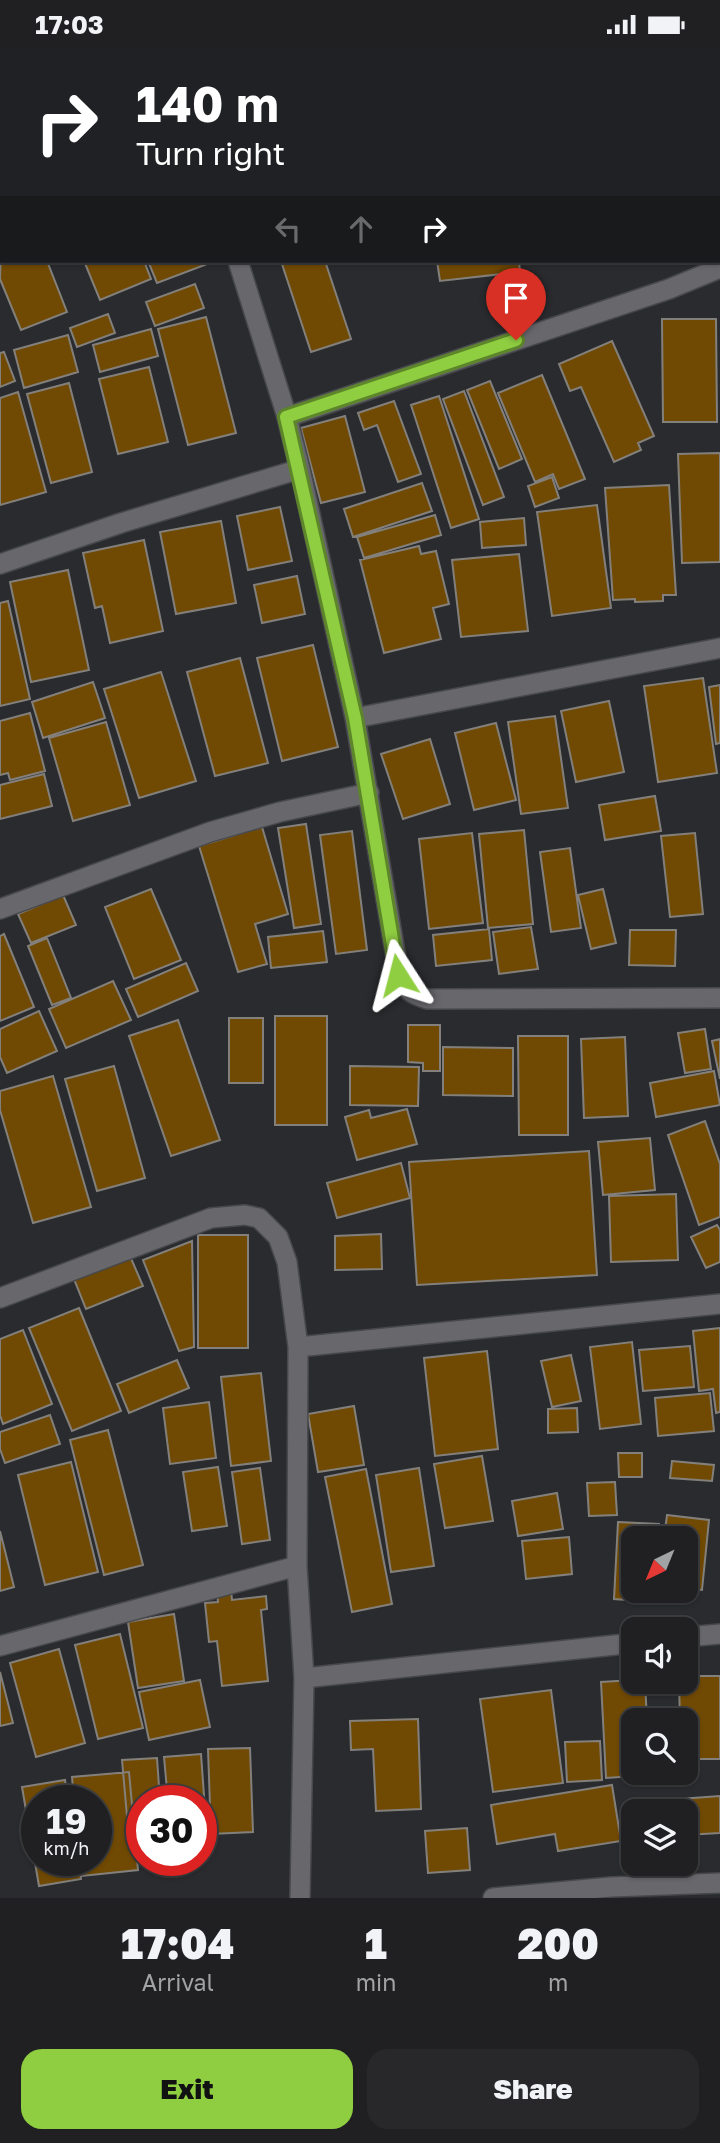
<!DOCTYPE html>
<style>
:root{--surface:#202022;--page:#28282a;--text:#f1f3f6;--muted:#a2a3a5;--line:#3d3e40;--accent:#8fcd41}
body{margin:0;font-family:"Golos Text",sans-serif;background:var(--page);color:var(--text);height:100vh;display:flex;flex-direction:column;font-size:26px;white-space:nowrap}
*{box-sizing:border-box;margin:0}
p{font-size:23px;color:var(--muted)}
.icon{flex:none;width:38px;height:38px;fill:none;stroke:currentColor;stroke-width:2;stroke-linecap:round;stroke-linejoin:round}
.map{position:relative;height:1849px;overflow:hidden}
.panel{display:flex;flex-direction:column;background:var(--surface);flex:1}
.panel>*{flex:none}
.guide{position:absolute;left:0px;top:0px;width:721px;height:214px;box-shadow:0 2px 5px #0004,0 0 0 2px var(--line);background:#202124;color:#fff;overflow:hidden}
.needle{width:46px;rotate:223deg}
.tools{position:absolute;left:621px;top:1477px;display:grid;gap:14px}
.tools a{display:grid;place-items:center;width:77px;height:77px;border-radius:14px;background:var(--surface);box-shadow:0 2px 5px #0004,0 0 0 2px var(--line);font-size:35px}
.speed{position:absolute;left:21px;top:1736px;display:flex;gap:14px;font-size:35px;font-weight:700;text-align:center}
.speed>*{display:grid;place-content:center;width:91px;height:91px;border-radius:50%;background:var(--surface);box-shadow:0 2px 5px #0004,0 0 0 2px var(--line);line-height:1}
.speed small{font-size:18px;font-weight:400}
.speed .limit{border:10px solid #d22;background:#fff;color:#111}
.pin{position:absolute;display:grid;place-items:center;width:60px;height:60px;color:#fff;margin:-72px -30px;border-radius:50% 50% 50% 0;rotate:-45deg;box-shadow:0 0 7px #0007}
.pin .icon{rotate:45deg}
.me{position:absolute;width:77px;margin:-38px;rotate:351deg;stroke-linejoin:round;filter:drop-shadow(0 0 5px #0008)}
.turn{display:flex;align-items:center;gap:24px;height:147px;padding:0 21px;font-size:32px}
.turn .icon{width:91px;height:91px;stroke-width:2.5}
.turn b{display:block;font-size:49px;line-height:60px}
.lanes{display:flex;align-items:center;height:66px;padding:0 21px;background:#0003;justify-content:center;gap:35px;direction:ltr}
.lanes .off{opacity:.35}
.eta{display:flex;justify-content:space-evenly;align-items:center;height:119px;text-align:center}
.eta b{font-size:42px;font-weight:800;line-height:49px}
.primary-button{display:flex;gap:14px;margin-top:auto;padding:14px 21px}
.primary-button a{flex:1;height:80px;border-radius:21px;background:var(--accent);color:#111;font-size:28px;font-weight:800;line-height:80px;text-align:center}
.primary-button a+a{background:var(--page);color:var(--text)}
.status{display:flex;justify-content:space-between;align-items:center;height:49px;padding:0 35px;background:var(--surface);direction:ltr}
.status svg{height:19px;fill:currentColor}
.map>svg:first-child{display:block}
.building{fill:#704903;stroke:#83807c;stroke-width:2}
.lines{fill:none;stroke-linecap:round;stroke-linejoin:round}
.minor-casing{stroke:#47484b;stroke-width:22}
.minor{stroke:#67676c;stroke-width:19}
.route-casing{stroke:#5d852a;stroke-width:18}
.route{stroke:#8fcd41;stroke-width:12}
</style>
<div class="status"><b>17:03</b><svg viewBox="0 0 49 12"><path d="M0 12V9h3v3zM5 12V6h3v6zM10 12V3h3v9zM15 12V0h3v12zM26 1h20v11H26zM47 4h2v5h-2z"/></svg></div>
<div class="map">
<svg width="720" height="1849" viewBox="0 0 720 1849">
<rect width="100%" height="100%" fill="#2a2b2e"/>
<path class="building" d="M2 169V212H47L67 263 21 281 0 230Z
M84 212H144L151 230 100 251Z
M148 212H209L210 214 157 234Z
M281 212H325L351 290 311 303Z
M437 212H519L520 223 440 232Z
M195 235 204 259 155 277 146 253Z
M108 265 115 284 77 298 70 279Z
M206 268 236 384 188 396 158 280Z
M662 270H716L717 373H663Z
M151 280 158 307 100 323 93 296Z
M68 286 78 323 24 339 14 301Z
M612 292 654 387 638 394 641 401 614 413 581 338 570 342 559 315Z
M4 303 15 332 0 338V304Z
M149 318 168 393 118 405 99 330Z
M542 326 585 430 559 440 553 425 535 433 498 344Z
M490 332 522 410 499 420 467 341Z
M69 334 92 423 51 434 27 345Z
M464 342 504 448 483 456 443 350Z
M18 343 46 443 0 456V349Z
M439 347 479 470 451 479 411 356Z
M394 352 421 425 398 433 377 376 364 381 358 364Z
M345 367 365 443 321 454 301 379Z
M720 404V513L682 514 678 405Z
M552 428 559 449 535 458 528 437Z
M422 434 432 462 353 488 344 460Z
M669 436 676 546H663V552L635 553V550L613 551 605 439Z
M597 456 611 559 552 567 537 463Z
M280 458 292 512 248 521 237 467Z
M435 466 441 486 364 509 357 488Z
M524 469 526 496 482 499 480 473Z
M221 472 236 554 176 565 160 483Z
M144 491 163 582 110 594 102 557 95 559 83 504Z
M419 497 421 505 436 502 449 555 433 559 441 590 384 604 360 511Z
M519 505 528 582 461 588 452 511Z
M68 521 89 621 31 633 10 533Z
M297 527 305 565 262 574 254 536Z
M8 552 30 650 0 657V554Z
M313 596 338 698 282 712 257 609Z
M240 609 268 714 215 727 187 623Z
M161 623 196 732 139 749 104 640Z
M703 629 717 724 658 733 644 637Z
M93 633 105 669 43 689 32 653Z
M720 636V694L716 695 709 638Z
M609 652 624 723 576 733 561 662Z
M30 664 45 722 10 731 8 724 0 726V672Z
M555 667 568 759 521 765 508 673Z
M106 673 130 756 73 772 49 689Z
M496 674 516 751 474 761 455 684Z
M430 690 450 755 403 770 381 705Z
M44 725 52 757 0 770V736Z
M655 747 661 782 605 791 599 756Z
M306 775 321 875 294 879 278 779Z
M262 778 288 865 255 875 267 915 238 923 199 797Z
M524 781 533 875 488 879 479 785Z
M352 782 367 901 336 905 320 786Z
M472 784 483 874 429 880 419 790Z
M695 784 703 865 670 868 661 787Z
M570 799 581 879 551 883 540 803Z
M151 840 181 911 134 930 105 858Z
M603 840 616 894 591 900 578 846Z
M63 846 76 876 31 894 18 865Z
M531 878 538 920 499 925 493 883Z
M489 880 492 911 436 917 433 886Z
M630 881H676L675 917 629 916Z
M323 882 327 913 271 919 268 888Z
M4 885 34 958 0 972V887Z
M47 889 71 949 52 956 28 897Z
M186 914 198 942 138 968 126 940Z
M113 932 131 971 66 999 49 960Z
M39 962 57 1002 7 1024 0 1008V980Z
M275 967H327V1076H275Z
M229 969H263V1034H229Z
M178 971 220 1091 171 1107 129 987Z
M408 976H440V1022H423V1014L408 1013Z
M705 980 711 1020 685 1024 678 984Z
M518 987H568V1086H519Z
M625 988 628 1067 584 1069 581 990Z
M720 990V1030L712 992Z
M443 998 513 999V1047L443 1046Z
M114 1017 145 1129 97 1142 65 1030Z
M350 1017 419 1018 418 1057 350 1056Z
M714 1022 720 1056 656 1068 650 1034Z
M53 1027 91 1158 33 1174 0 1061V1042Z
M407 1060 417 1095 357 1111 345 1068 369 1061 371 1069Z
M705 1072 720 1115V1168L699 1176 668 1086Z
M650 1089 655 1141 603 1146 598 1093Z
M589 1102 597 1226 417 1236 409 1113Z
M401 1114 410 1149 337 1169 327 1134Z
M676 1145 678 1211 611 1213 609 1147Z
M717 1176 720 1181V1213L706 1219 691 1188Z
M381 1185 382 1220 335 1221V1187Z
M198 1186H248V1299H198Z
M192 1192 194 1298 179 1302 143 1211Z
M130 1207 143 1237 86 1260 74 1230Z
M79 1259 121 1362 72 1382 29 1279Z
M720 1279V1363L716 1364 713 1340 699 1342 693 1282Z
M23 1281 52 1355 3 1375 0 1366V1290Z
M632 1293 641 1375 600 1380 590 1298Z
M690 1297 694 1338 643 1342 639 1301Z
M487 1302 498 1400 435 1407 424 1309Z
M571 1306 581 1352 552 1358 541 1312Z
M177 1311 189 1339 129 1364 117 1335Z
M261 1324 271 1412 231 1417 221 1328Z
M710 1344 714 1382 658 1387 655 1349Z
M209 1353 216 1409 170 1415 163 1359Z
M354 1357 364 1416 318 1423 308 1365Z
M577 1359 578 1383 548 1384V1360Z
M50 1366 60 1395 5 1414 0 1400V1383Z
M108 1381 143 1516 104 1526 70 1391Z
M618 1404H642V1428H619Z
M482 1407 493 1472 445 1479 434 1415Z
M672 1412 714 1416 712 1432 670 1429Z
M71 1413 98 1523 45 1536 18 1426Z
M218 1418 227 1477 192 1482 183 1423Z
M260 1419 270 1491 242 1495 232 1423Z
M419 1419 434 1517 391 1523 376 1426Z
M366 1420 392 1555 352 1563 325 1428Z
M615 1433 617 1466 589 1467 587 1434Z
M557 1444 563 1480 518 1487 512 1452Z
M667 1466 709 1471 702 1541 686 1539V1489H664Z
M618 1473 659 1475V1489H634V1542H656L655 1553 614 1550Z
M0 1482 14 1538 0 1542Z
M569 1488 572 1525 526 1530 522 1492Z
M231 1542 232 1551 266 1547 267 1560 261 1561 268 1632 222 1637 217 1592 209 1593 205 1554 218 1553 217 1544Z
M174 1565 184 1632 138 1639 128 1573Z
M120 1585 143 1679 98 1690 75 1596Z
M59 1600 85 1694 36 1708 10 1614Z
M0 1623 13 1674 0 1677Z
M686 1627H720V1710H686V1671H680L679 1633H686Z
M200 1631 210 1678 149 1691 139 1643Z
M634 1631 645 1633 647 1671H634V1724H649V1726L606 1729 601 1633Z
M551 1641 563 1734 493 1743 480 1650Z
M418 1670 421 1760 376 1762 373 1700 351 1701 350 1672Z
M600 1692 602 1731 567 1733 565 1693Z
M250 1699 253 1783 211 1785 208 1700Z
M201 1705 207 1788 201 1789V1752H168L164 1708Z
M157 1709 160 1752H142V1800L130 1801 122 1711Z
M129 1723 138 1821 82 1827 80 1811H96V1752H74L72 1728Z
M65 1731 68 1752H37V1811H78L81 1830 39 1837 22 1738Z
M612 1736 621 1792 558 1802 555 1785 497 1795 491 1756Z
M720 1747V1784L686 1786V1762H667L666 1751Z
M467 1779 470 1821 428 1824 425 1782Z"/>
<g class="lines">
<g class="minor-casing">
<path id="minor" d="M290 2 294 0
M0 124 2 123
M238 212 287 368 300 420 355 669 399 926C405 941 411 945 427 950L720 949
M287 368 669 240 720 219
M0 515 121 474 300 420
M355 669 720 599
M0 860 210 783 280 763 369 744
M0 1249 211 1169 245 1166 259 1169 278 1188 287 1213 298 1298 297 1517 304 1629 300 1849
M298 1298 720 1255
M686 1588 720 1585
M0 1597 297 1517
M304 1629 634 1594
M493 1849 611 1838 720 1834"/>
</g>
<use href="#minor" class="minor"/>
</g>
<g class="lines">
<g class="route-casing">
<path id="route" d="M398 926 355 669 286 368 516 291"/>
</g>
<use href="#route" class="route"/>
</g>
</svg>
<div class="tools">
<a><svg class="needle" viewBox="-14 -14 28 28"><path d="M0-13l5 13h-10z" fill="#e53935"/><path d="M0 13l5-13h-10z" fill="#a2a3a5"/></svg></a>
<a><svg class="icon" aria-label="sound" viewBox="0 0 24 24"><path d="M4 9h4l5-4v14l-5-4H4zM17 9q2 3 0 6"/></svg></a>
<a><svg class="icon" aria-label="search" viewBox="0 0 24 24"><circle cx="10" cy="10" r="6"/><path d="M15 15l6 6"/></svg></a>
<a><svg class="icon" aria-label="layers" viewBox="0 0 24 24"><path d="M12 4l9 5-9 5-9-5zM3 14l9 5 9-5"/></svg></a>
</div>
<div class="speed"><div>19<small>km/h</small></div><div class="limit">30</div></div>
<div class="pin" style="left:516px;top:291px;background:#d93025"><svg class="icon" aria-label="arrive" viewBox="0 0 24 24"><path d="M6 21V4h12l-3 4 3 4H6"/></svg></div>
<svg class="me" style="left:398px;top:926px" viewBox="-20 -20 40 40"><path d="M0-17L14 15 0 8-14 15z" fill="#8fcd41" stroke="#fff" stroke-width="4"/></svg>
<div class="guide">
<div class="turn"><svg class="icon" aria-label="right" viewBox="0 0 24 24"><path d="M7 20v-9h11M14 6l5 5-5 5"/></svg><div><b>140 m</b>Turn right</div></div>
<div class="lanes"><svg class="icon off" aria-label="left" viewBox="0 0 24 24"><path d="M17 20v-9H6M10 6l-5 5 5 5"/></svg><svg class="icon off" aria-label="ahead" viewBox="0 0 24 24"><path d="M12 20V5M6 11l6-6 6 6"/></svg><svg class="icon" aria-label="right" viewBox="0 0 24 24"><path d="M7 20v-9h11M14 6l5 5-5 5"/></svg></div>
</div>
</div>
<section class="panel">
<div class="eta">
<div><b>17:04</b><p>Arrival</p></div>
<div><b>1</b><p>min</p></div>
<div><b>200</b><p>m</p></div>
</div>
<div class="primary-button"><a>Exit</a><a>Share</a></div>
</section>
